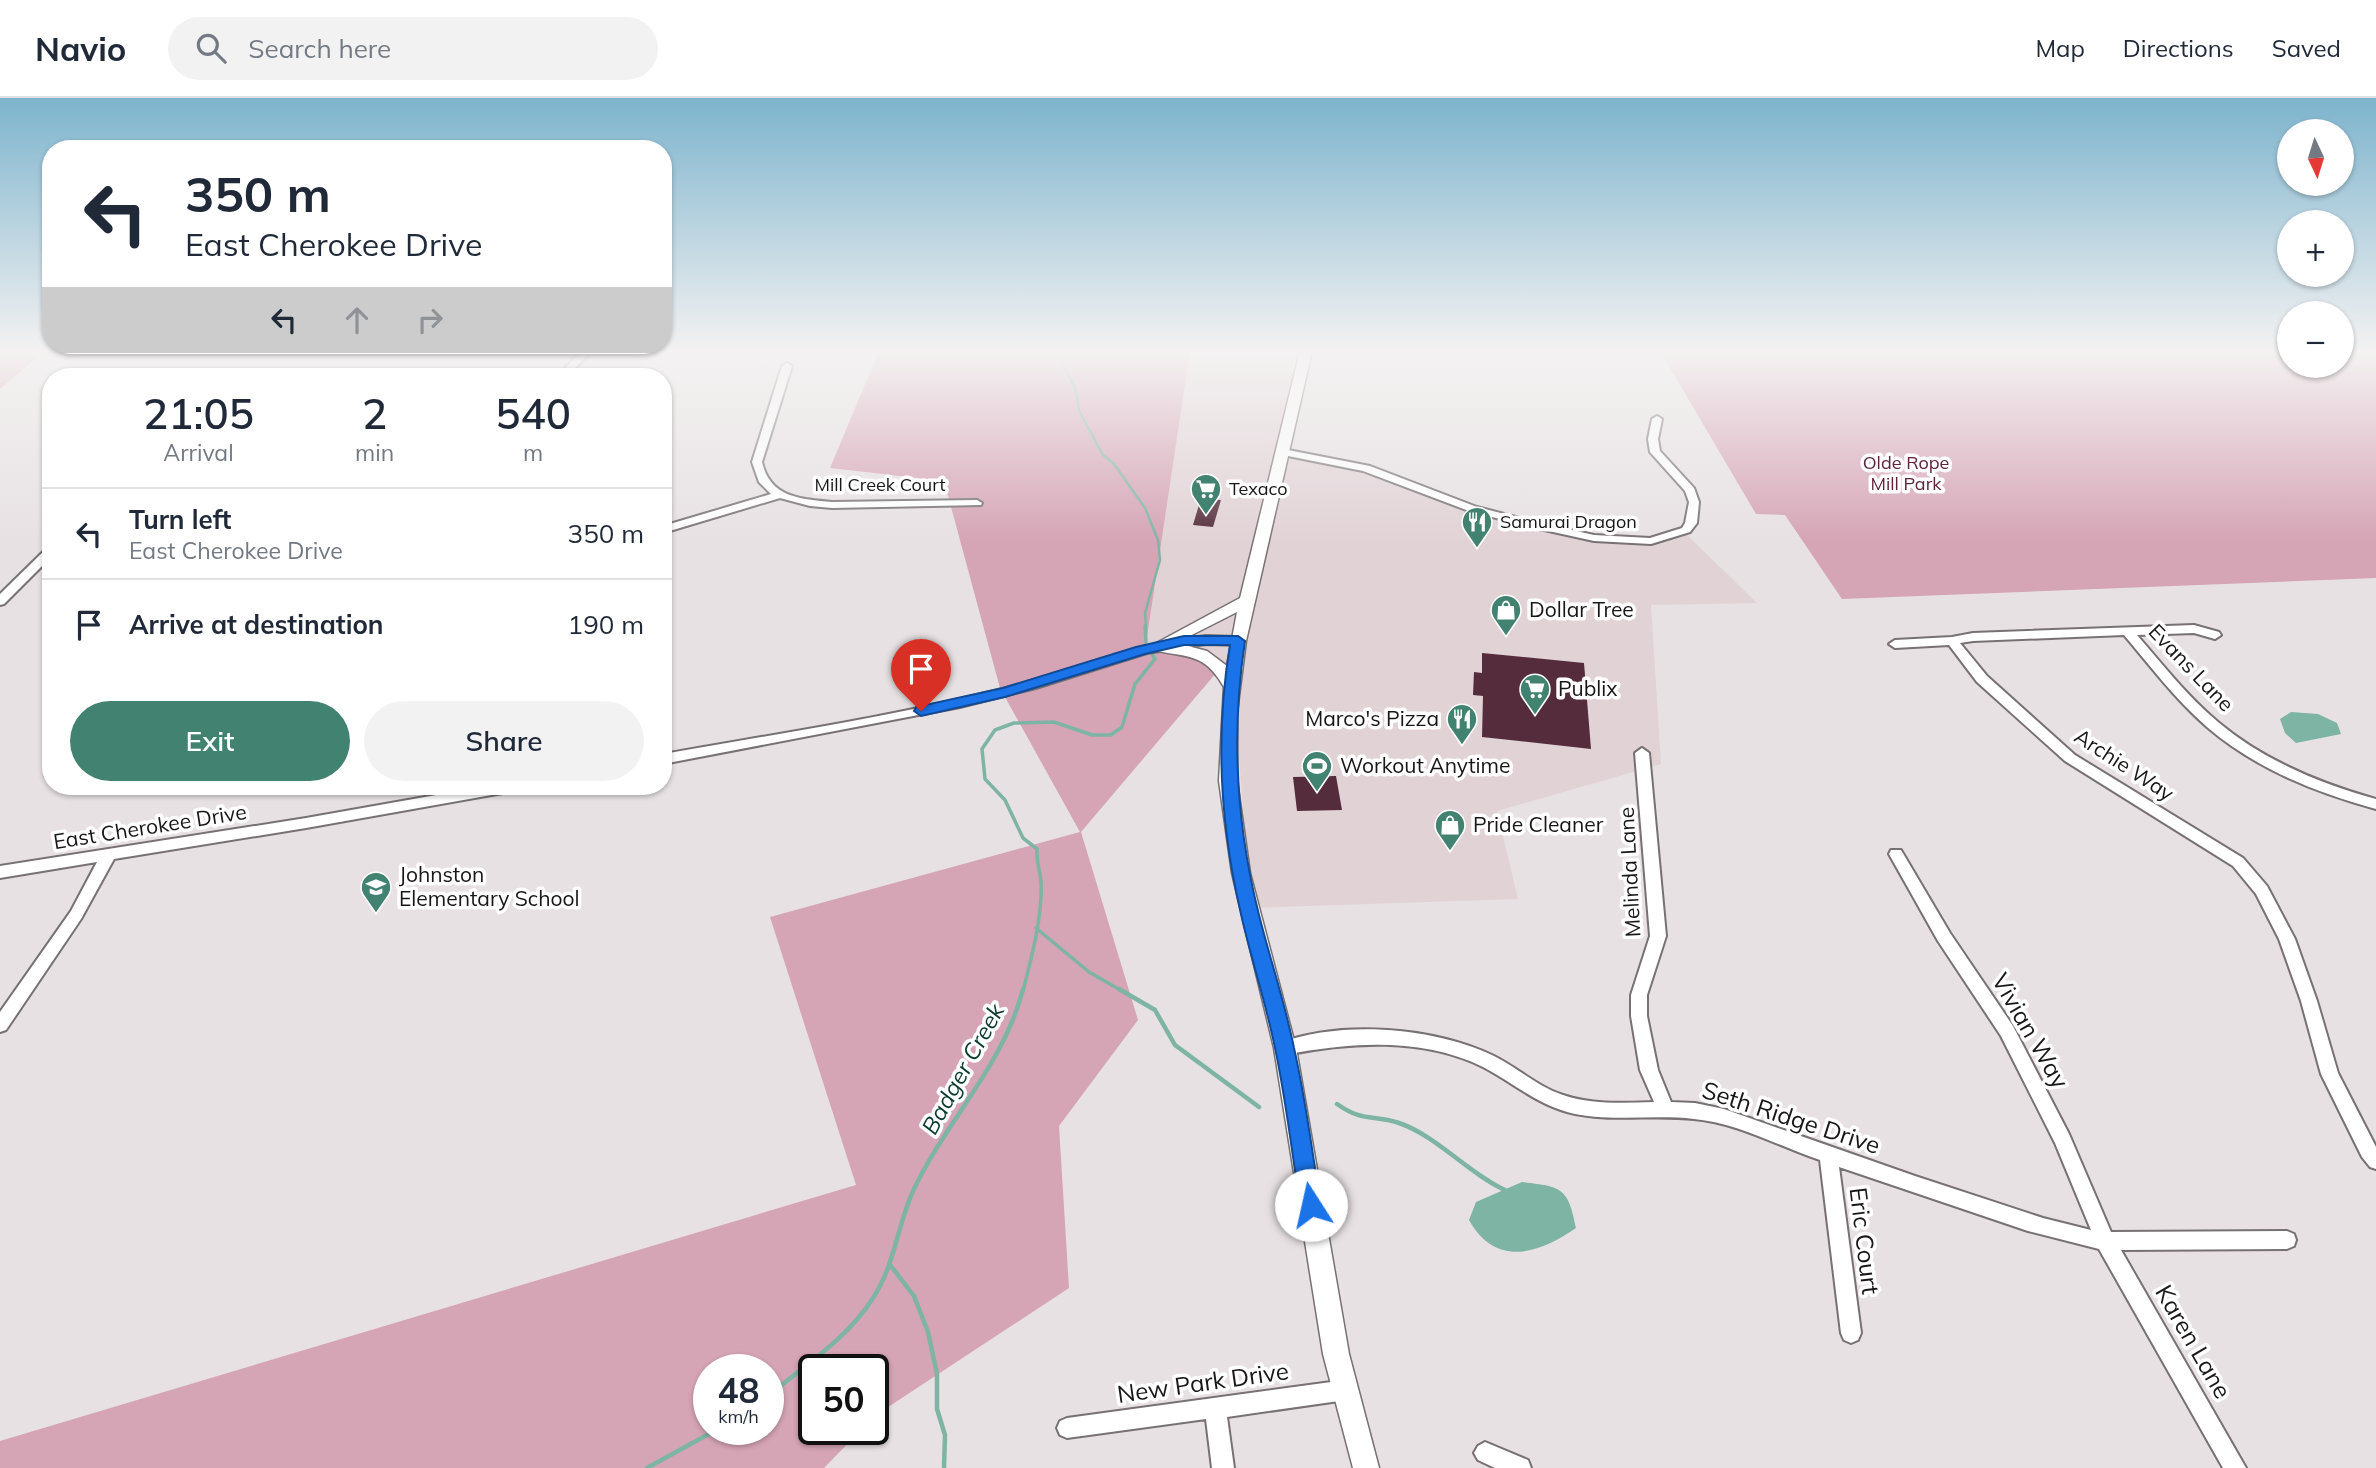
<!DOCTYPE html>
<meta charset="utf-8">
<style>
:root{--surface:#fff;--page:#f2f2f3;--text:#1f2937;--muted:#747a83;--line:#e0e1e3;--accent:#428270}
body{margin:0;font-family:Mulish,sans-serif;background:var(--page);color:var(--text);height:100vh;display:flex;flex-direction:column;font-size:26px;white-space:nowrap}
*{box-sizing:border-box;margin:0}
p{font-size:23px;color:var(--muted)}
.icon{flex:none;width:38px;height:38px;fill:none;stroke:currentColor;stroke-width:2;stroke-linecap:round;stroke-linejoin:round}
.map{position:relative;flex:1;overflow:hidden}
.details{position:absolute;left:42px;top:270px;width:630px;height:427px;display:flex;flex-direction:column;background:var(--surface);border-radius:28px;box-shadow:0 2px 5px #0004}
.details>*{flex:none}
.hud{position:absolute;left:42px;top:42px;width:630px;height:214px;border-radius:28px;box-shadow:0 2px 5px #0004;background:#fff;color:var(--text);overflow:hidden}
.needle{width:46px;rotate:176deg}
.controls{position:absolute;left:2277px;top:21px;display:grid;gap:14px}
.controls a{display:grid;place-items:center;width:77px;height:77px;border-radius:50%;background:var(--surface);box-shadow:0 2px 5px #0004;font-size:35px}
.speed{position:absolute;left:693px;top:1256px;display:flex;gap:14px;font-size:35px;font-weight:700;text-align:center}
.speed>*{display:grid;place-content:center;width:91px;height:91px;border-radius:50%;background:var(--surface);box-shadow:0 2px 5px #0004;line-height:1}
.speed small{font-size:18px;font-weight:400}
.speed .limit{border:4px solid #111;border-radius:10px;background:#fff;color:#111}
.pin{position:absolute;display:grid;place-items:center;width:60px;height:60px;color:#fff;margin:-72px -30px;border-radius:50% 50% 50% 0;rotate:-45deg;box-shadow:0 0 7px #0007}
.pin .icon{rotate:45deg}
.me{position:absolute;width:77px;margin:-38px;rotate:350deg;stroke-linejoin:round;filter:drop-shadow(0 0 5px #0008)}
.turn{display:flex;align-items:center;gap:24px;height:147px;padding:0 28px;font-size:32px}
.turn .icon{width:91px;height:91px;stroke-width:2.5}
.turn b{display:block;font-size:49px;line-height:60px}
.lanes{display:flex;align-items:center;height:66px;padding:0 28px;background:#0003;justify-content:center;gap:35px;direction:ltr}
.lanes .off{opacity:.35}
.eta{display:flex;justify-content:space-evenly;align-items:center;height:119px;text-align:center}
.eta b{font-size:42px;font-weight:600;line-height:49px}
.primary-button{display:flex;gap:14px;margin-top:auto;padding:14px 28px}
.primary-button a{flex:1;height:80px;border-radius:42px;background:var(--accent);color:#fff;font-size:28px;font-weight:600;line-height:80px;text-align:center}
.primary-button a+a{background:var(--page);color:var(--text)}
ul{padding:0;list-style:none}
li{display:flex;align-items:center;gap:21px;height:91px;padding:0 28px;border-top:2px solid var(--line)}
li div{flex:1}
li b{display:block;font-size:26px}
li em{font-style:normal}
header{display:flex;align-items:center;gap:42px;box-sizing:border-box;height:98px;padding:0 35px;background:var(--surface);border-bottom:2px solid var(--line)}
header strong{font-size:33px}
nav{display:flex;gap:38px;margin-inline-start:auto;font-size:24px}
.search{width:490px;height:63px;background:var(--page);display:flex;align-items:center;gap:18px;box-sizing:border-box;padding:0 24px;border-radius:38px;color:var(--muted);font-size:26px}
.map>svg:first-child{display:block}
.built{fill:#e1d2d6}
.green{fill:#d5a4b5;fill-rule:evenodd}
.water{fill:#7eb4a4}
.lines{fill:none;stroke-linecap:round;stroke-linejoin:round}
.stream-far2{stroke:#7eb4a4;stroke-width:2.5}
.stream-far1{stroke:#7eb4a4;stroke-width:3.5}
.stream{stroke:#7eb4a4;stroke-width:4.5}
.building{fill:#542c3b}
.minor-casing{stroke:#777173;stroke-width:4}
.major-casing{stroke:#777173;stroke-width:3}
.minor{fill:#fff;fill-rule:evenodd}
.major{fill:#fff;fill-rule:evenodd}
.route{fill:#1a73e8;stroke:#114b97;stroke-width:2}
.labels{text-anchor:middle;stroke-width:7;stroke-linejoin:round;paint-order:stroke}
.far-park-label{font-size:18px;fill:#5f233c;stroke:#fff}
.far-street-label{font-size:18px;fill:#181617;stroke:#fff}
.far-poi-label{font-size:18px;fill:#181617;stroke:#fff;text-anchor:start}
.poi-label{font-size:21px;fill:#181617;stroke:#fff;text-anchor:start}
.street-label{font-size:21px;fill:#181617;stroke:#fff}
.water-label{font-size:23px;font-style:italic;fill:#083a2f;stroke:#fff}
.near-street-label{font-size:24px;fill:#181617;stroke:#fff}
</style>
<header>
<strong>Navio</strong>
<div class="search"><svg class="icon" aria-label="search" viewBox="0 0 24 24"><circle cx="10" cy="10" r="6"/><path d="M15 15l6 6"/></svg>Search here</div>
<nav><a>Map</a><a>Directions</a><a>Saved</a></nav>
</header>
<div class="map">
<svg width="2376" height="1370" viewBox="0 0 2376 1370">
<rect width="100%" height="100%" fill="#e7e1e3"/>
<path class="built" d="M1190 253 1300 255 1279 351 1317 357 1530 428 1624 445H1658L1685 435 1757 505 1651 507 1661 666 1497 713 1518 801 1251 810 1232 572 1146 546Z"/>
<path class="green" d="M0 253H142L40 257 0 291Z
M879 253H1190L1146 546 1222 568 1081 734 1138 922 1059 1028 1069 1190 873 1319V1272H814V1332H861L824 1370H0V1343L856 1087 770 819 1080 734 1000 590 944 383 830 370ZM709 1272H768V1332H709Z
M1660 253H2289V268H2342V253H2376V480L1842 501 1785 417 1756 416Z"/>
<path class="water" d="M2291 614 2318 616 2337 625 2341 636 2296 645 2285 635 2280 621Z
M1522 1084C1561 1089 1568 1088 1576 1130 1538 1156 1496 1170 1469 1122L1476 1104Z"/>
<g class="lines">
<path class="stream-far2" d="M1062 253 1061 264 1075 289 1079 312 1086 326 1103 357 1114 366 1145 410 1158 442 1160 462 1145 515 1146 530"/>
<path class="stream-far1" d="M1145 528 1146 544
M1036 830 1089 874 1122 893
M1023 893C1031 862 1043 816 1041 784 1040 772 1036 763 1037 751L1023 740 1005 702 985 681 982 651 995 632 1014 625 1054 624 1092 637H1111L1122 629 1135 586 1155 561 1152 556"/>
<path class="stream" d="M1119 891 1155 912 1175 947 1259 1009
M1337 1006C1364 1025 1372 1016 1399 1025 1437 1038 1468 1075 1505 1092
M891 1168 914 1198 928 1234 937 1276V1311L945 1337 944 1370
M768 1298C804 1268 848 1240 873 1200 895 1167 897 1127 914 1091 947 1022 1004 966 1023 891
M647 1370 716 1332"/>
</g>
<path class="building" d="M1201 400 1221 402 1213 429 1193 427Z
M1482 555 1584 565 1591 651 1482 639 1483 598 1473 597 1474 574 1482 575Z
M1336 678 1342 712 1297 713 1293 679Z"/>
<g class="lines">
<g class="minor-casing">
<path id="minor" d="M582 253H592L567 278H508L513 275 562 273Z
M787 265 792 268 762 364C770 400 801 401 832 404L977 402 982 405 981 407 832 410 810 408 780 400 663 435V428L771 396 759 384 752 364 782 268Z
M1657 318 1662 321 1658 341 1660 353 1694 390 1699 404 1697 425 1690 434 1651 446 1594 443 1535 430 1469 413 1363 373 1283 357 1278 354 1283 351 1370 368 1477 409 1536 424 1594 437 1650 440 1682 430 1685 425 1689 404 1685 393 1650 354 1648 341 1652 321Z
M51 449V459L4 506 0 507V496L47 450Z
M2194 527 2219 534 2221 537 2215 541 2194 535 2137 537C2163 567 2187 598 2218 624 2263 662 2319 685 2376 701V711C2315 694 2256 671 2207 629 2176 602 2151 569 2124 537L1973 543 1960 545 1987 578 2075 657 2243 760 2267 788 2295 841 2317 903 2338 975 2376 1049V1071L2370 1069 2362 1059 2321 976 2301 903 2279 841 2256 796 2233 768 2065 663 1977 584 1949 547 1895 550 1889 546 1895 542 1952 539 1973 535Z
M1206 538 1238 539 1244 543 1238 547 1206 546 1147 555 1036 590 960 609 663 666V656C776 636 890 619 1002 591 1071 573 1135 545 1206 538Z
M1642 650 1649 655 1666 838 1647 897V918L1658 972 1671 1004 1695 1005 1724 1011 1915 1078 2043 1120 2091 1132 2055 1045 2001 938 1938 843 1889 756 1891 752H1901L1950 835 2013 928 2069 1036 2111 1134 2287 1133 2294 1136 2296 1142 2294 1148 2287 1151 2121 1152 2246 1370H2223L2099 1151 2028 1133 1839 1069 1861 1235 1858 1242 1851 1245 1844 1242 1841 1235 1820 1062C1778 1048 1738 1025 1694 1021 1652 1016 1609 1025 1567 1014 1535 1005 1512 984 1483 969 1422 939 1350 944 1285 957L1279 955 1277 950 1279 945C1343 922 1433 929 1494 958 1518 970 1538 989 1563 997 1593 1007 1624 1005 1654 1004L1640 972 1631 918V897L1650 838 1635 655Z
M487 688H521L514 693 306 730 114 761 81 821 6 932 0 934V914L71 813 97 764 0 780V768L306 720Z
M1346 1282 1353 1285 1356 1292 1353 1299 1346 1302 1227 1319 1234 1370H1212L1206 1321 1067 1340 1060 1337 1057 1330 1060 1323 1067 1320Z
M1485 1344 1528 1362 1531 1370H1495L1478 1362 1474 1355 1478 1348Z"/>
</g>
<g class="major-casing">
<path id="major" d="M1300 253H1312L1246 543 1237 614V683L1250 775 1296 950 1349 1256 1379 1370H1353L1323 1256 1274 950 1232 775 1219 683 1224 589C1204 554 1188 560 1153 552L1151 548 1240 500ZM1237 514 1227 568 1207 553 1176 545Z"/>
</g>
<use href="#minor" class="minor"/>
<use href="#major" class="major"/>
</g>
<linearGradient id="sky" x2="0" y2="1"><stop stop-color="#7db4cd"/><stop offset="0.57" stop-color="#f4f2f2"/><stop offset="1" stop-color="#f4f2f2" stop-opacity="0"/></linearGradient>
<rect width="2376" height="445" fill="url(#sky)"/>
<path class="route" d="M1184 538H1238L1245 543C1231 635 1236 726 1259 817 1270 861 1285 905 1294 950 1306 1002 1312 1055 1321 1107L1318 1114 1311 1117 1303 1114 1300 1107C1292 1055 1286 1001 1275 950 1266 905 1251 861 1241 816 1220 727 1215 637 1230 547H1184L1145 556 1005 599 921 618 914 613 916 609 1003 590 1136 549Z"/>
<defs>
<g id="supermarket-pin" transform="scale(1.575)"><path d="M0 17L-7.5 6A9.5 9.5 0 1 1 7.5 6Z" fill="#428270" stroke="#fff"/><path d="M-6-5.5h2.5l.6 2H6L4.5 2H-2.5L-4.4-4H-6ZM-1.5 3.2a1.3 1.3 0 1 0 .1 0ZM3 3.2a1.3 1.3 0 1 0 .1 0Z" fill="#fff"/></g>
<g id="restaurant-pin" transform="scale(1.575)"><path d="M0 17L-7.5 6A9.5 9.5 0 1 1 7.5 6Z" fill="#428270" stroke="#fff"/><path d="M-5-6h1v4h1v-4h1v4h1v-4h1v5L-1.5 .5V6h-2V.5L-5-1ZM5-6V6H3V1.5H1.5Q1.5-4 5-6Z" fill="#fff"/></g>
<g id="shop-pin" transform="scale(1.575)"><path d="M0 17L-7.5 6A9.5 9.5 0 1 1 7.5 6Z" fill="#428270" stroke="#fff"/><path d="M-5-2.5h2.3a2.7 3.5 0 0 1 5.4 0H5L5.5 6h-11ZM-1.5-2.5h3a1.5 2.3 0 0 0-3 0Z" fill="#fff"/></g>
<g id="stadium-pin" transform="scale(1.575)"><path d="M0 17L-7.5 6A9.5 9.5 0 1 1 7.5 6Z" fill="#428270" stroke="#fff"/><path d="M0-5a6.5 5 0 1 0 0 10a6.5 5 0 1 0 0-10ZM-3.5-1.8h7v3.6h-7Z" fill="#fff"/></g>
<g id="school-pin" transform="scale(1.575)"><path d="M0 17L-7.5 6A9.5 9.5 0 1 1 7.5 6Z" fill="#428270" stroke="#fff"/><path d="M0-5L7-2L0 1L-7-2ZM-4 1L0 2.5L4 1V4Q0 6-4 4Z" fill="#fff"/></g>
</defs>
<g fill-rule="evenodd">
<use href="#supermarket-pin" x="1206" y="391"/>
<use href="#restaurant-pin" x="1477" y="424"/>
<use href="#shop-pin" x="1506" y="512"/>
<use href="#supermarket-pin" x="1535" y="591"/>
<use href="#restaurant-pin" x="1462" y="621"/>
<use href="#stadium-pin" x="1317" y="668"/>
<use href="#shop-pin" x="1450" y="727"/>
<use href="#school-pin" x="376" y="789"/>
</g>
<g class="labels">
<g class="far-park-label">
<text x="1906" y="371">Olde Rope<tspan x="1906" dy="21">Mill Park</tspan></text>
</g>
<g class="far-street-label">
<text x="880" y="393">Mill Creek Court</text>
</g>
<g class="far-poi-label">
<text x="1229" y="397">Texaco</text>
<text x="1500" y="430">Samurai Dragon</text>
</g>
<g class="poi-label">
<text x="1529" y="519">Dollar Tree</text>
<text x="1558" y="598">Publix</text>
<text x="1439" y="628" text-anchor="end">Marco's Pizza</text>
<text x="1340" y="675">Workout Anytime</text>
<text x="1473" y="734">Pride Cleaner</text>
<text x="399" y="784">Johnston<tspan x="399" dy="24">Elementary School</tspan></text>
</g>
<g class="street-label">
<text transform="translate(2191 570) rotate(46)" y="7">Evans Lane</text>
<text transform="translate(2124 667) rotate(33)" y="7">Archie Way</text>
<text transform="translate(150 729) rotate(-9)" y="7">East Cherokee Drive</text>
<text transform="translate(1630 774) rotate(-93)" y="7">Melinda Lane</text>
</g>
<g class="water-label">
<text transform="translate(963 971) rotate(-61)" y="8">Badger Creek</text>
</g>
<g class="near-street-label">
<text transform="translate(2030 933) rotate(60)" y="8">Vivian Way</text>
<text transform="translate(1791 1020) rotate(18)" y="8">Seth Ridge Drive</text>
<text transform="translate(1864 1143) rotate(83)" y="8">Eric Court</text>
<text transform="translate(2193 1244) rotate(60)" y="8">Karen Lane</text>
<text transform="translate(1203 1285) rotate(-8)" y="8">New Park Drive</text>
</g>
</g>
</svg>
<div class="controls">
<a><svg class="needle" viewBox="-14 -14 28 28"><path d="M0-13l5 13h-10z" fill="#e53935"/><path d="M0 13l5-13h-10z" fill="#747a83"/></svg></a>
<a>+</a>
<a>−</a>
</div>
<div class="speed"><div>48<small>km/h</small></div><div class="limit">50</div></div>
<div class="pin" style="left:921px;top:613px;background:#d93025"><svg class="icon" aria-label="arrive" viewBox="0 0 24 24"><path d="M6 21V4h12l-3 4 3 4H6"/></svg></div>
<svg class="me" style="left:1311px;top:1107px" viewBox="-20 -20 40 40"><circle r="19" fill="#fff"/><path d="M0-13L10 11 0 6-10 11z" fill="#1a73e8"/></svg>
<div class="hud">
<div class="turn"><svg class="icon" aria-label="left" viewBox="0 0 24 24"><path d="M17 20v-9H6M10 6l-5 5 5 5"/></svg><div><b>350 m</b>East Cherokee Drive</div></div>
<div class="lanes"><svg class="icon" aria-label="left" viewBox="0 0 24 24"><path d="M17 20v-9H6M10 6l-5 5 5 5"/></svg><svg class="icon off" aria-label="ahead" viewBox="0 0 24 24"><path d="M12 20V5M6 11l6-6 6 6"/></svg><svg class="icon off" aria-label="right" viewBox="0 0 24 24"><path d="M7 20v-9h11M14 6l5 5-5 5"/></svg></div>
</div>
<section class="details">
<div class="eta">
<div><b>21:05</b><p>Arrival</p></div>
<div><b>2</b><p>min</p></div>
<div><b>540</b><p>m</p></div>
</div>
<ul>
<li><svg class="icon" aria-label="left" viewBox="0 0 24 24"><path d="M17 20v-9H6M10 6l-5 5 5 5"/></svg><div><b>Turn left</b><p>East Cherokee Drive</p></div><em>350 m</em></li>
<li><svg class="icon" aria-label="arrive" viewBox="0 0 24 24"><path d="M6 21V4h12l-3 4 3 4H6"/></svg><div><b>Arrive at destination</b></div><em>190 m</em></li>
</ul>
<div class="primary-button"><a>Exit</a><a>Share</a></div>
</section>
</div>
